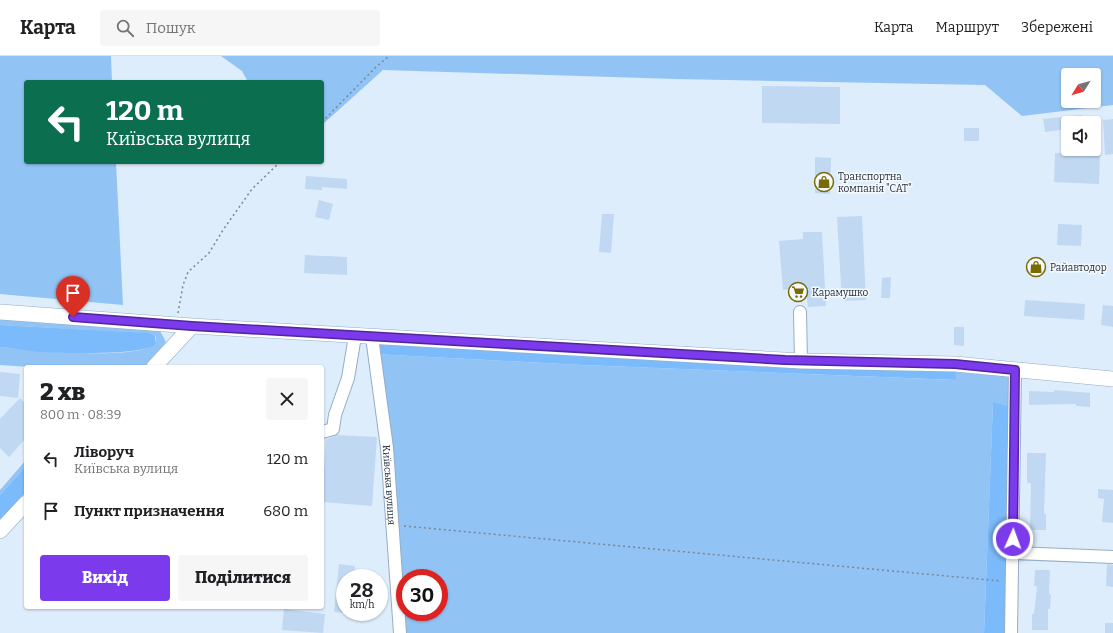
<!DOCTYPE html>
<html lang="uk">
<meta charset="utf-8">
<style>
:root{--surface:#fff;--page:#f6f6f6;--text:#202124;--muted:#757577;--line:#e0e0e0;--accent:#7c3aed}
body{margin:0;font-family:Bitter,serif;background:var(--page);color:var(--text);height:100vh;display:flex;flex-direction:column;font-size:15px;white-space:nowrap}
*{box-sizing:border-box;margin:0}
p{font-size:13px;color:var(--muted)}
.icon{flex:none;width:22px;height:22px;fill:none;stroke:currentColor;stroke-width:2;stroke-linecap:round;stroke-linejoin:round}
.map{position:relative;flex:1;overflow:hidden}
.drawer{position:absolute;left:24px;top:309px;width:300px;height:244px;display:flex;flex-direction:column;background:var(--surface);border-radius:4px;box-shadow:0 1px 3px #0004}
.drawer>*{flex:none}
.banner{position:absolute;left:24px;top:24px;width:300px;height:84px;border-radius:4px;box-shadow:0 1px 3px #0004;background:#0b6e4f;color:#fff;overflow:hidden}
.needle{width:26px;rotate:233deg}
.buttons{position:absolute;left:1061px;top:12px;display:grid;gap:8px}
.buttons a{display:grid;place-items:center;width:40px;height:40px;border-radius:4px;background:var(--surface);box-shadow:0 1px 3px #0004;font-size:20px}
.speed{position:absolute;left:336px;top:513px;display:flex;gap:8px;font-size:20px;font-weight:700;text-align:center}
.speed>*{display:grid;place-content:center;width:52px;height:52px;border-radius:50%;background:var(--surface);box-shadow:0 1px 3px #0004;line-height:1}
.speed small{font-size:10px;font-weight:400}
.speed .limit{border:6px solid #d22;background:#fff;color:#111}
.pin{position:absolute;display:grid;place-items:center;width:34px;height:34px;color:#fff;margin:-41px -17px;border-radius:50% 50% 50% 0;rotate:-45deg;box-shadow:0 0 4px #0007}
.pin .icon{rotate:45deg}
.me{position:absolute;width:44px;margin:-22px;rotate:2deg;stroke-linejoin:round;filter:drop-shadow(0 0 3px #0008)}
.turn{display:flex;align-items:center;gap:14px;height:84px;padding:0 16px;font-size:18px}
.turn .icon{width:52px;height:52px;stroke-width:2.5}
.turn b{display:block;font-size:28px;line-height:34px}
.round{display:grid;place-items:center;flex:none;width:42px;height:42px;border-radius:4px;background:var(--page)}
.headline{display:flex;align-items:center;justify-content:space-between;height:68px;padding:0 16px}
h1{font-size:24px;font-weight:800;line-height:30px}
.primary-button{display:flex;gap:8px;margin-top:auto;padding:8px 16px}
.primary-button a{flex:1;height:46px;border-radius:4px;background:var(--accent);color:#fff;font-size:16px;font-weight:800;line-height:46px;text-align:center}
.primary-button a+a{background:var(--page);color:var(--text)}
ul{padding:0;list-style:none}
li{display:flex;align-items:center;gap:12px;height:52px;padding:0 16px}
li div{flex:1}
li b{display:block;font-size:15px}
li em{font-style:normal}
header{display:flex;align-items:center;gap:24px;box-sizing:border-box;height:56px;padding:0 20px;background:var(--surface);border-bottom:1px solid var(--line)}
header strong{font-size:19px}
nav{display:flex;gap:22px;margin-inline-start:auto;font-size:14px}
.search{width:280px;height:36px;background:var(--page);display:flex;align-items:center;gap:10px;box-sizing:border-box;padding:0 14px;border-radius:4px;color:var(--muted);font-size:15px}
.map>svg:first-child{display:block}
.green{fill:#92c3f5;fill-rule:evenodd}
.forest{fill:#7cbbfb}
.building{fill:#c0d8f2}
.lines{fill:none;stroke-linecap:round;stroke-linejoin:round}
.minor-casing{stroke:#96adc5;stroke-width:14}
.major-casing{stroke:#96adc5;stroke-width:16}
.path{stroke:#7a8692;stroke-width:1.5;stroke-dasharray:2 3;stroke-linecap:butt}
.minor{stroke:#fff;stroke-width:12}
.major{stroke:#fff;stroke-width:15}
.route-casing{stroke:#51269a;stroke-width:10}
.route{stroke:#7c3aed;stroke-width:7}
.labels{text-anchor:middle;stroke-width:3;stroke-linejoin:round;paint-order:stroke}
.poi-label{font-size:10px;fill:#1e2731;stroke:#f4f9fe;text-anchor:start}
.street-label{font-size:10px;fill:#1e2731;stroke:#f4f9fe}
</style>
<header>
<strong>Карта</strong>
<div class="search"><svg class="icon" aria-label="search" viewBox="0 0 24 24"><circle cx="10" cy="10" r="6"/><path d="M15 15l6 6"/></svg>Пошук</div>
<nav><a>Карта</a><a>Маршрут</a><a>Збережені</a></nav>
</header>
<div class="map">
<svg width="1113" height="577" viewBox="0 0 1113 577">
<rect width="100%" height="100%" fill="#deedfc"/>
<path class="green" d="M0 0H111L112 26H26V106H116L123 249 0 238Z
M221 0H1113V49L1022 60 985 29 676 23 383 14 322 69V26H248L242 15ZM1068 19H1094V45H1068Z
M0 263 159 273 166 286 144 311H29L0 309V291C31 294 133 305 156 288V281L150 277H142L0 269Z
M374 298 581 309 955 324V308L1015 314 1014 352 993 347 984 577H400ZM405 522H439V556H405Z
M26 404V410L0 439V434Z"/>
<path class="forest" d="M0 269 150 277 155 280 156 288C146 300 58 297 40 296 27 295 13 292 0 291Z
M372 281 955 308 956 324 581 309 374 298Z
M993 346 1014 352 1008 577H984Z
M26 410V436L0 464V439Z"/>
<path class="building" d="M762 30 840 31V68L762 67Z
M1082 59 1083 67H1068V73L1045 76 1043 63Z
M1113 63V98L1105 99 1103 64Z
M964 72H979V85H964Z
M1055 97 1100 98 1099 128 1054 126Z
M815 101 831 102 830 138 815 137Z
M306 120 347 123V133L322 131V134L305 133Z
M319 144 333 148 329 164 315 161Z
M602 158H614L611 197 599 196Z
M862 160 866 244 842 245 837 161Z
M1058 168 1082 169 1081 190 1057 189Z
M803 176H822L826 250 808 251 806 232 783 234 779 185 803 183Z
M305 199 347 201V219L304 217Z
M891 221 890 242H881L882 222Z
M1025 244 1085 248 1084 264 1024 260Z
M1103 249 1113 250V271L1101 269Z
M954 271H964V290L954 289Z
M0 316 20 318 18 342 0 340Z
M1054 334 1090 337V351L1076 350V348L1029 349V335L1054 336Z
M20 342 26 348V382L9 401 0 392V363Z
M338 379 377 381 372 450 322 446 326 383Z
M1027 397H1046L1044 458H1046V474H1030L1031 427H1027Z
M1098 433 1113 434V467L1102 466 1104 443 1098 442Z
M339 508 355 510 354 522H345L344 557 334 556Z
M1107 508 1113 509V531L1106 530Z
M1035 514H1050L1049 538 1051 539 1050 553H1048V574H1032V558H1034L1037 530H1034Z
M284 553 325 558 323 577 282 574Z
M1105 567H1113V577H1105Z"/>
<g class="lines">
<g class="minor-casing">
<g id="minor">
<path d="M800 256 801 305"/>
<path id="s1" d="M372 281 387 392 400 577"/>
<path d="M322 376 333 373 335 359 348 322 355 280"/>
<path d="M1013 497 1113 501"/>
<path d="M1011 577 1015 314"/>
</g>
</g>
<g class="major-casing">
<path id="major" d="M0 256 192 270 801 305 955 308 1113 323
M154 311 192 270
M0 475 26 447"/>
</g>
<path class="path" d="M322 66 377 10 389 0
M178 257 183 229 188 216 209 197 223 174 252 133 280 106
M404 470 1001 525"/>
<use href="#minor" class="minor"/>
<use href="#major" class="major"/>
</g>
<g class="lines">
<g class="route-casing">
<path id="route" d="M73 261 192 270 785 304 955 308 1015 314 1013 483"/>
</g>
<use href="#route" class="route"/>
</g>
<defs>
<g id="shop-ring" transform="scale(1)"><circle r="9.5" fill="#f4f9fe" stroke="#796a02" stroke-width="1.5"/><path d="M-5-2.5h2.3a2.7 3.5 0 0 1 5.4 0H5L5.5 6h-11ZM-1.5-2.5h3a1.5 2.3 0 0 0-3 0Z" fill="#796a02"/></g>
<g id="supermarket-ring" transform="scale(1)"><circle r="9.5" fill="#f4f9fe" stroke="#796a02" stroke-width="1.5"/><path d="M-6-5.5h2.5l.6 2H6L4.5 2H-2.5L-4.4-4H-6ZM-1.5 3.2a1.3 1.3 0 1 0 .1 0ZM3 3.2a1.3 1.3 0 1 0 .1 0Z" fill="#796a02"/></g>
</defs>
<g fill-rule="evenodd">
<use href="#shop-ring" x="824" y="126"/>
<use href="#shop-ring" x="1036" y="211"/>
<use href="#supermarket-ring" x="798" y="236"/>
</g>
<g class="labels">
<g class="poi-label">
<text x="838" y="124">Транспортна<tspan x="838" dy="12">компанія "САТ"</tspan></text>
<text x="1050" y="215">Райавтодор</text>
<text x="812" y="240">Карамушко</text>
</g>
<g class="street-label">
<text dy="4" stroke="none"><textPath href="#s1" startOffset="149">Київська вулиця</textPath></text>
</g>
</g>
</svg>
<div class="buttons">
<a><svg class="needle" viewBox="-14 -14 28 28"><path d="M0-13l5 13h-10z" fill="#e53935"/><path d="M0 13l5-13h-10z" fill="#757577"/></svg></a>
<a><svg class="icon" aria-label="sound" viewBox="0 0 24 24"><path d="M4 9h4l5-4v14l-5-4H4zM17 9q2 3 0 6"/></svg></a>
</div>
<div class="speed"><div>28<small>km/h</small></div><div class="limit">30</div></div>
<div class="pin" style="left:73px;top:261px;background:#d93025"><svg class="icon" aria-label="arrive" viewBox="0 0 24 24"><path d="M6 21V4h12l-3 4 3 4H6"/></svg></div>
<svg class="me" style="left:1013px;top:483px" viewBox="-20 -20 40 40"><circle r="17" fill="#7c3aed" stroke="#fff" stroke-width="3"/><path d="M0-11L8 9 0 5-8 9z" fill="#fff"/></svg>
<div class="banner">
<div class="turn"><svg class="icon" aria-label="left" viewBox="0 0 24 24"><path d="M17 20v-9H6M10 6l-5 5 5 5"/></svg><div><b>120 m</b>Київська вулиця</div></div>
</div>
<section class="drawer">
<div class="headline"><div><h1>2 хв</h1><p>800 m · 08:39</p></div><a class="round"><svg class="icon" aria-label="close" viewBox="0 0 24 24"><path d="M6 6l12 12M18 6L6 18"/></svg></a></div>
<ul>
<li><svg class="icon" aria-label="left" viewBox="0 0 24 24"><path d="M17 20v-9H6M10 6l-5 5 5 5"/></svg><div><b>Ліворуч</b><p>Київська вулиця</p></div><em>120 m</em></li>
<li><svg class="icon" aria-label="arrive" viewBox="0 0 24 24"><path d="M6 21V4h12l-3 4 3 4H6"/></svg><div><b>Пункт призначення</b></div><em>680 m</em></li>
</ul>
<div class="primary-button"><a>Вихід</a><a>Поділитися</a></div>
</section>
</div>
